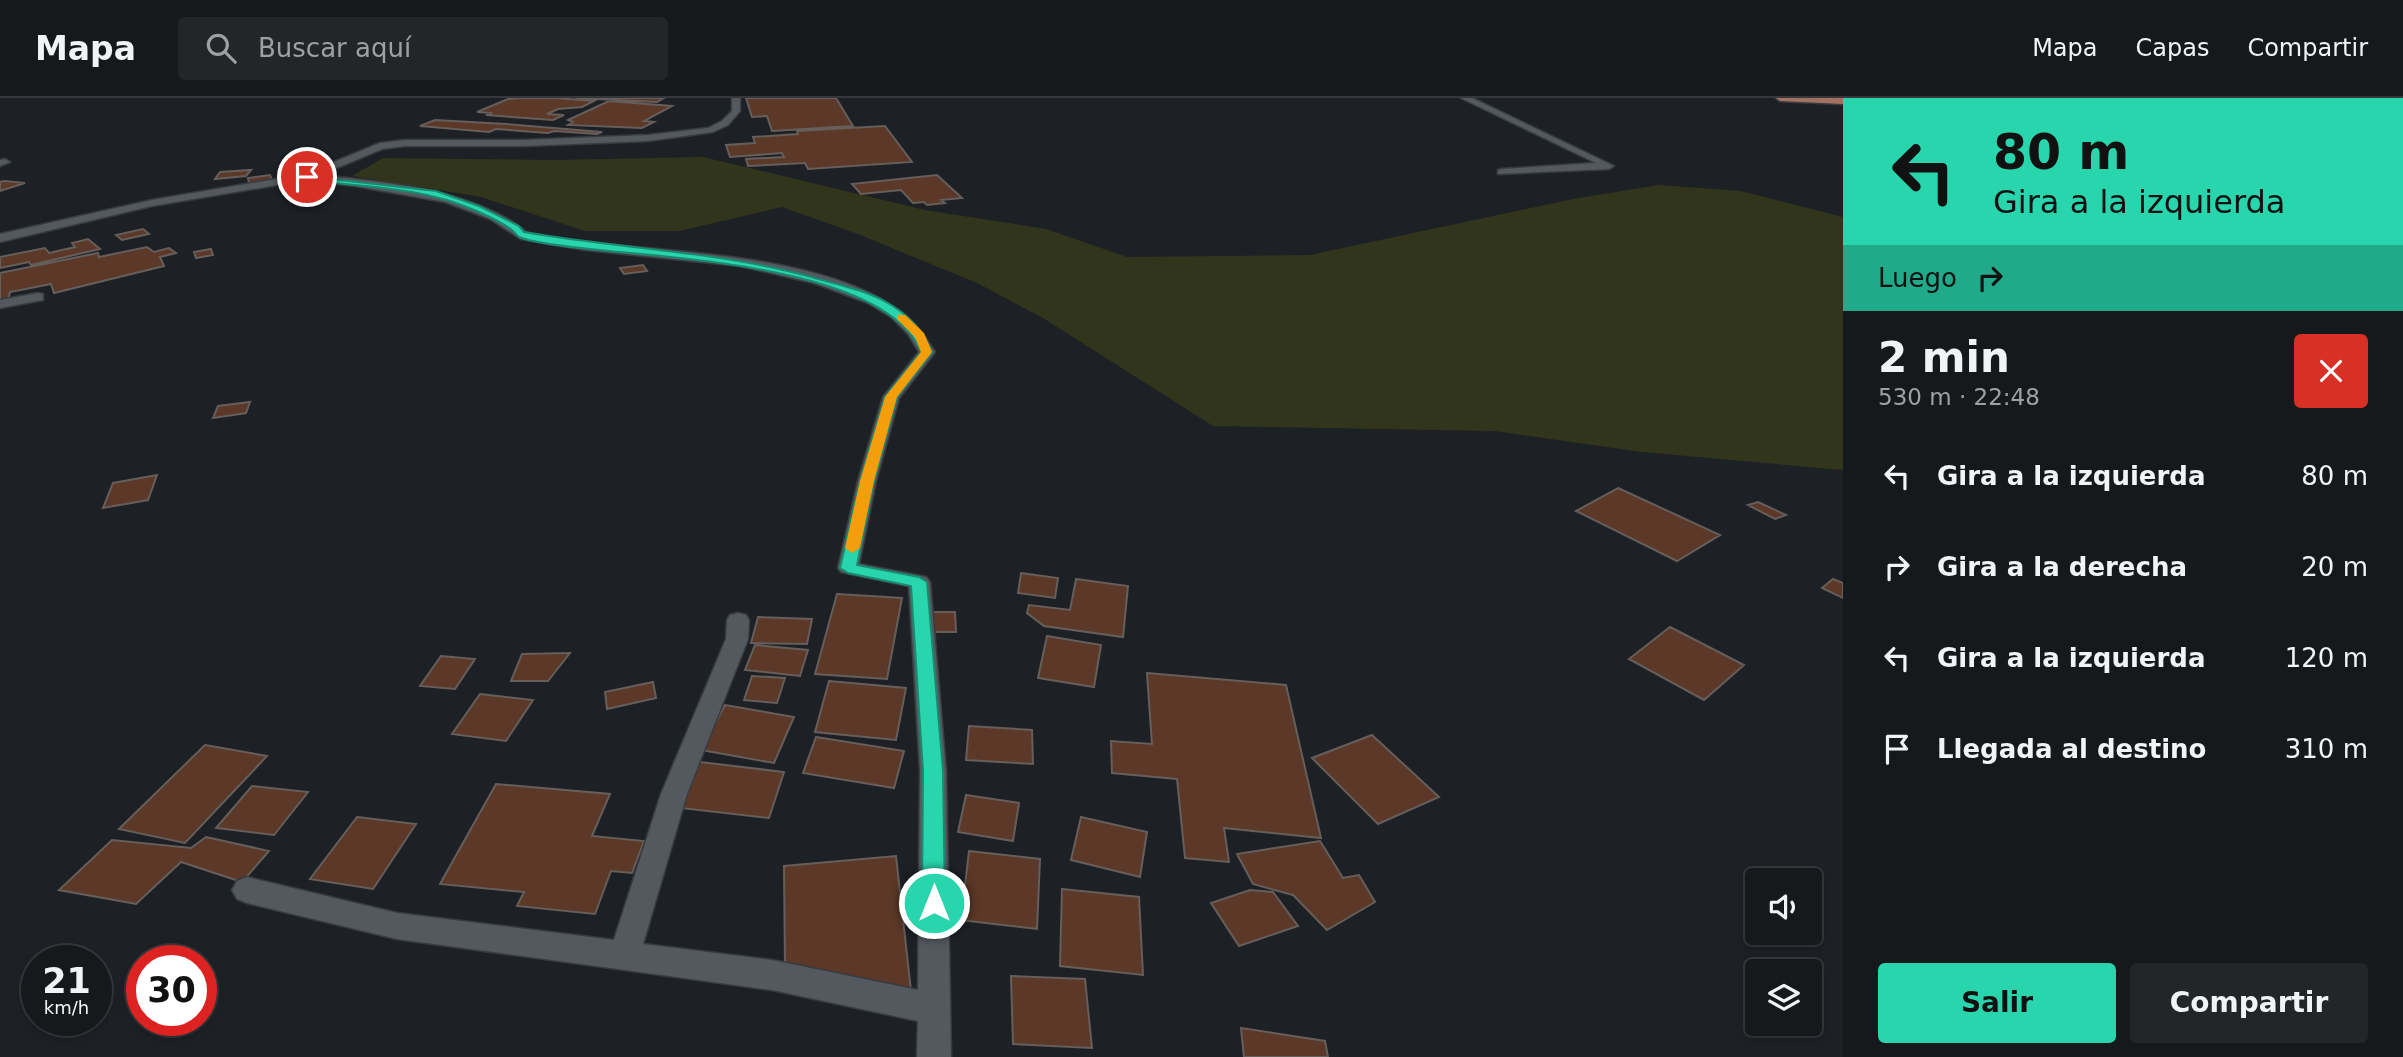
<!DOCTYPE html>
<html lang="es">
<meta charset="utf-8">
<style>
:root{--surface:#16191c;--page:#232629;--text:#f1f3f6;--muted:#9ea0a3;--line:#35383b;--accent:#28d5ad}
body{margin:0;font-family:"DejaVu Sans",sans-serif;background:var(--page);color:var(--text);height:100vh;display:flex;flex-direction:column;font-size:26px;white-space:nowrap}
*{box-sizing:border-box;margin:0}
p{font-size:23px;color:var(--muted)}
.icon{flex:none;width:38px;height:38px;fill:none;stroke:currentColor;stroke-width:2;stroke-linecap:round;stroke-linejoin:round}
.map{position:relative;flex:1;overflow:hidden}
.drawer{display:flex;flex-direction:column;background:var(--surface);width:560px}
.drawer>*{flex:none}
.guide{background:#28d5ad;color:#111;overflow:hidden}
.tools{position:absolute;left:1745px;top:770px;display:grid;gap:14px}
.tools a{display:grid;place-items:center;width:77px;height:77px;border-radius:7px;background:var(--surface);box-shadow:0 4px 10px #0003,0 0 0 2px var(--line);font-size:35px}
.speed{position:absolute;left:21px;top:847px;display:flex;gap:14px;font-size:35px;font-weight:700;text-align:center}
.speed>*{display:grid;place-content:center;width:91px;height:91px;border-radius:50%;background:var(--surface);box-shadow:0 4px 10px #0003,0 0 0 2px var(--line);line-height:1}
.speed small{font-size:18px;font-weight:400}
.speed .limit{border:10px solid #d22;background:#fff;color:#111}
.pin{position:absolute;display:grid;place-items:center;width:60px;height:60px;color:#fff;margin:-30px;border:4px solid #fff;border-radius:50%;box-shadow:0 2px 7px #0007}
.me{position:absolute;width:77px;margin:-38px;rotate:0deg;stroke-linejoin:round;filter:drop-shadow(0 0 5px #0008)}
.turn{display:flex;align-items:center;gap:24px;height:147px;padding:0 35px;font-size:32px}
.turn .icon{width:91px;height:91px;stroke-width:2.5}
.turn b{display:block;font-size:49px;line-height:60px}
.then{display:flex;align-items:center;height:66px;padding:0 35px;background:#0003;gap:14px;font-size:26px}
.round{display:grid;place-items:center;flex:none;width:74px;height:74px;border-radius:7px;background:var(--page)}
.overview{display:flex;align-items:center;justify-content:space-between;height:119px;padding:0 35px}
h1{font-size:42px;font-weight:700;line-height:52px}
.button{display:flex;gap:14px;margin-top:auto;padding:14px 35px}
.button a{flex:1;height:80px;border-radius:7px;background:var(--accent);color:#111;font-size:28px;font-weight:700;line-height:80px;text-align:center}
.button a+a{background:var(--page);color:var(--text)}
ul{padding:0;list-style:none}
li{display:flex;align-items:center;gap:21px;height:91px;padding:0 35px}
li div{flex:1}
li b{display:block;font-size:26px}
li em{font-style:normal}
header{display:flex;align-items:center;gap:42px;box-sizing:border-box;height:98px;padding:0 35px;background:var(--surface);border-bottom:2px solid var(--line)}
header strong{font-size:33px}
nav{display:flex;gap:38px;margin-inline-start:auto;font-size:24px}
.search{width:490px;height:63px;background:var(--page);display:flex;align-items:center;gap:18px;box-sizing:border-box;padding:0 24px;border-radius:7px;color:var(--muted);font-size:26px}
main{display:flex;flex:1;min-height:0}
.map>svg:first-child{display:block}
.green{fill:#31351c}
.building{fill:#5b3827;stroke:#665e5b;stroke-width:2}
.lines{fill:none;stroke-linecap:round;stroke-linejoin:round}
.minor-casing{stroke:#383b3f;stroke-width:3}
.major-casing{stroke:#383b3f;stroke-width:3}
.minor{fill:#54595f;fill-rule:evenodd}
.major{fill:#a27260;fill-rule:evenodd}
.route{fill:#28d5ad;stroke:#1a8a70;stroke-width:2}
.slow{fill:#f59e0b}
</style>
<header>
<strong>Mapa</strong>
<div class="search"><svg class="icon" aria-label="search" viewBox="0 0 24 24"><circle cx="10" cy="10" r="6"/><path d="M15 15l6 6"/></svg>Buscar aquí</div>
<nav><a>Mapa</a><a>Capas</a><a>Compartir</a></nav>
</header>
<main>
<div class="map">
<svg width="1843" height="959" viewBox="0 0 1843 959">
<rect width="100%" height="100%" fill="#1d2126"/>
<path class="green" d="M703 59 925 112 1046 131 1127 159 1310 157 1573 101 1659 87 1741 93 1843 119V372L1642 354 1494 333 1213 328 1043 220 977 185 858 136 782 109 679 133H585L481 99 352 78 383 60 557 62Z"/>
<path class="building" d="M522 0H556L594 3 582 9 558 11 547 16 564 17 553 22 486 17 492 15 477 14 508 1Z
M575 0H664L657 4Z
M746 0H836L853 28 772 33 767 18 752 19Z
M609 3 672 8 644 23 654 24 642 30 568 27 573 24 568 22Z
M435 22 506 26 602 34 597 36 554 33 548 35 496 31 489 34 420 28Z
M885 28 912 64 808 71 805 65 748 68 746 61 784 59 782 55 730 59 726 47 755 45 753 39 798 36 797 33Z
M251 72 246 78 215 81 220 74Z
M270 77 272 82 249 85 248 80Z
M937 77 962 100 941 102 945 105 927 107 924 104 913 105 901 92 861 96 852 86Z
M4 83 25 85 0 93V84Z
M143 131 149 136 122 142 116 137Z
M88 141 100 151 31 167 29 164 0 170V159L45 150 49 155 75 149 72 145Z
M147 149 154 154 169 150 176 155 160 159 164 168 54 195 51 186 10 194 8 203 0 205V175L98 155 99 159Z
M211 151 213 157 196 160 194 154Z
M643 167 647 173 624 176 620 170Z
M250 304 246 315 213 320 218 308Z
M157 377 148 402 103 410 113 385Z
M1618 390 1720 437 1677 463 1576 413Z
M1758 404 1786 417 1775 421 1748 407Z
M1021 475 1058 480 1055 500 1018 495Z
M1076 481 1128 488 1123 539 1044 528 1027 515 1029 507 1070 512Z
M1833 481 1843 485V500L1822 490Z
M837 496 902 500 887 581 815 576Z
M929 514H955L956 534H930Z
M758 519 812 521 807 546 751 545Z
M1670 529 1744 567 1704 602 1629 561Z
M1047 538 1101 547 1094 589 1038 580Z
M755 547 808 552 800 578 745 572Z
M570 555 548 583H511L522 556Z
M441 558 475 561 455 591 420 588Z
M1147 575 1286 587 1321 740 1224 730 1229 764 1185 760 1177 681 1112 675 1111 643 1152 646Z
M752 578 785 580 777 605 744 602Z
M829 583 906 590 896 642 815 634Z
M653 584 656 600 607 611 605 594Z
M480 596 533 602 506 643 452 636Z
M725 607 794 619 774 665 701 652Z
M969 628 1032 632 1033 666 966 662Z
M1372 637 1439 699 1378 726 1312 660Z
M816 639 904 653 894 690 803 675Z
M205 647 267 658 185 745 119 731Z
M700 664 784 674 769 720 681 710Z
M496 686 610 696 592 738 644 743 632 775 611 773 595 816 517 808 524 794 440 786Z
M252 688 308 694 274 737 216 730Z
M966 697 1019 705 1013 743 958 734Z
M357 719 416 726 373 791 310 781Z
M1081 719 1147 734 1140 779 1071 762Z
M206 739 269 753 242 784 181 764 136 806 59 792 112 742 191 750Z
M1320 743 1343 780 1359 777 1375 804 1327 832 1293 797 1253 786 1237 756Z
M969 753 1040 761 1037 831 961 822Z
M896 758 911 893 785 867 784 768Z
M1062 791 1139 799 1143 877 1060 868Z
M1250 792 1273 794 1298 828 1239 848 1211 805Z
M1011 878 1085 881 1092 950 1013 946Z
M1241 930 1325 943 1328 959H1244Z"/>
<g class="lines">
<g class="minor-casing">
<path id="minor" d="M732 0H740V13L728 27 713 34 648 43 524 48H405L382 51 320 77C372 83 426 87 475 106 488 111 502 117 514 125 518 127 522 132 526 134 542 142 595 145 615 147 700 156 831 161 901 214 916 225 925 239 935 254L899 300 876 383 859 466 926 479 930 484 946 673 951 959H917L918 923 772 892 397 841 247 805 237 801 232 792 237 783 247 779 397 815 614 842 661 696 726 541 727 522 730 517 738 515 746 517 749 522 748 541 687 696 643 846 772 862 918 892 920 673 909 488 841 474 838 470 858 383 883 299 919 254 908 236 891 219 868 205 814 185 741 168 586 152 521 141 490 121 445 104 355 88 307 82 152 108 0 144V136L152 102 305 76 380 45 405 42H524L648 37 708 30 722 23 732 13Z
M1461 0H1472L1614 68 1609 71 1498 76V72L1502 71 1596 65Z
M0 62 5 61 10 64 0 68Z
M38 195 43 196V202L0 210V202Z"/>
</g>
<g class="major-casing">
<path id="major" d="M1776 0H1843V6L1780 3Z"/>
</g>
<use href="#minor" class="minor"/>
<use href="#major" class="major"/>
</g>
<path class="route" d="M304 78 436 93 479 108 519 128 524 134C621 151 720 153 815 180 839 187 865 192 886 204 908 216 923 232 932 254L897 299 874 383 857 467 919 479 927 484 943 673 945 805 942 812 934 815 926 812 922 805 923 673 911 488 848 475 840 470 860 383 885 299 921 254C888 172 686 161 609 153 590 151 534 146 519 139 516 137 515 134 512 132 501 124 486 117 474 112 422 89 362 89 307 82Z"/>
<path class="slow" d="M897 217H905L924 235 932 254 897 299 874 383 860 450 852 455 845 450 860 383 885 299 921 254 915 239 897 221Z"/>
</svg>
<div class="tools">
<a><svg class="icon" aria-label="sound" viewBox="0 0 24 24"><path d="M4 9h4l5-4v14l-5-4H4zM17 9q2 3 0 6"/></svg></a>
<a><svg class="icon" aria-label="layers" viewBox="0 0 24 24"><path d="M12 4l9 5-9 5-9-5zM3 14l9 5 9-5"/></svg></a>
</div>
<div class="speed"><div>21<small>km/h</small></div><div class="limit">30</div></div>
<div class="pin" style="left:307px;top:79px;background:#d93025"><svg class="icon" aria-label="arrive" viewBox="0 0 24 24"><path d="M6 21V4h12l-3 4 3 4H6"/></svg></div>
<svg class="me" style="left:934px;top:805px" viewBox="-20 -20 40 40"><circle r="17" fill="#28d5ad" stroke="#fff" stroke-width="3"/><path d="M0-11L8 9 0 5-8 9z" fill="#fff"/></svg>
</div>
<section class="drawer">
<div class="guide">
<div class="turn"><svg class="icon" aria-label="left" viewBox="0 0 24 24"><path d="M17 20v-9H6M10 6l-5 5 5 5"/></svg><div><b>80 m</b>Gira a la izquierda</div></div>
<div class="then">Luego<svg class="icon" aria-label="right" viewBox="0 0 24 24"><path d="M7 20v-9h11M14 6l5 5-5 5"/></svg></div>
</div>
<div class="overview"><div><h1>2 min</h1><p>530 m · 22:48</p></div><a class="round" style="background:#d93025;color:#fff"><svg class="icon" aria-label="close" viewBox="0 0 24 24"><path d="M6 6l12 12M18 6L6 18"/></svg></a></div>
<ul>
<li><svg class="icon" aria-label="left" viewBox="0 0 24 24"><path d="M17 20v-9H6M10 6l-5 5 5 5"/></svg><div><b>Gira a la izquierda</b></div><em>80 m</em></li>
<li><svg class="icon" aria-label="right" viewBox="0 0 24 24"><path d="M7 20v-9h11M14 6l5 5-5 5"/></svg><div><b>Gira a la derecha</b></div><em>20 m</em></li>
<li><svg class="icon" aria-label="left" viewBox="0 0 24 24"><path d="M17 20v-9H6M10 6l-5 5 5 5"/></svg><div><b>Gira a la izquierda</b></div><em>120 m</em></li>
<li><svg class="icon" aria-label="arrive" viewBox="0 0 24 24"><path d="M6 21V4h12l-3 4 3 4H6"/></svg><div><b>Llegada al destino</b></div><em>310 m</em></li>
</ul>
<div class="button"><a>Salir</a><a>Compartir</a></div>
</section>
</main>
